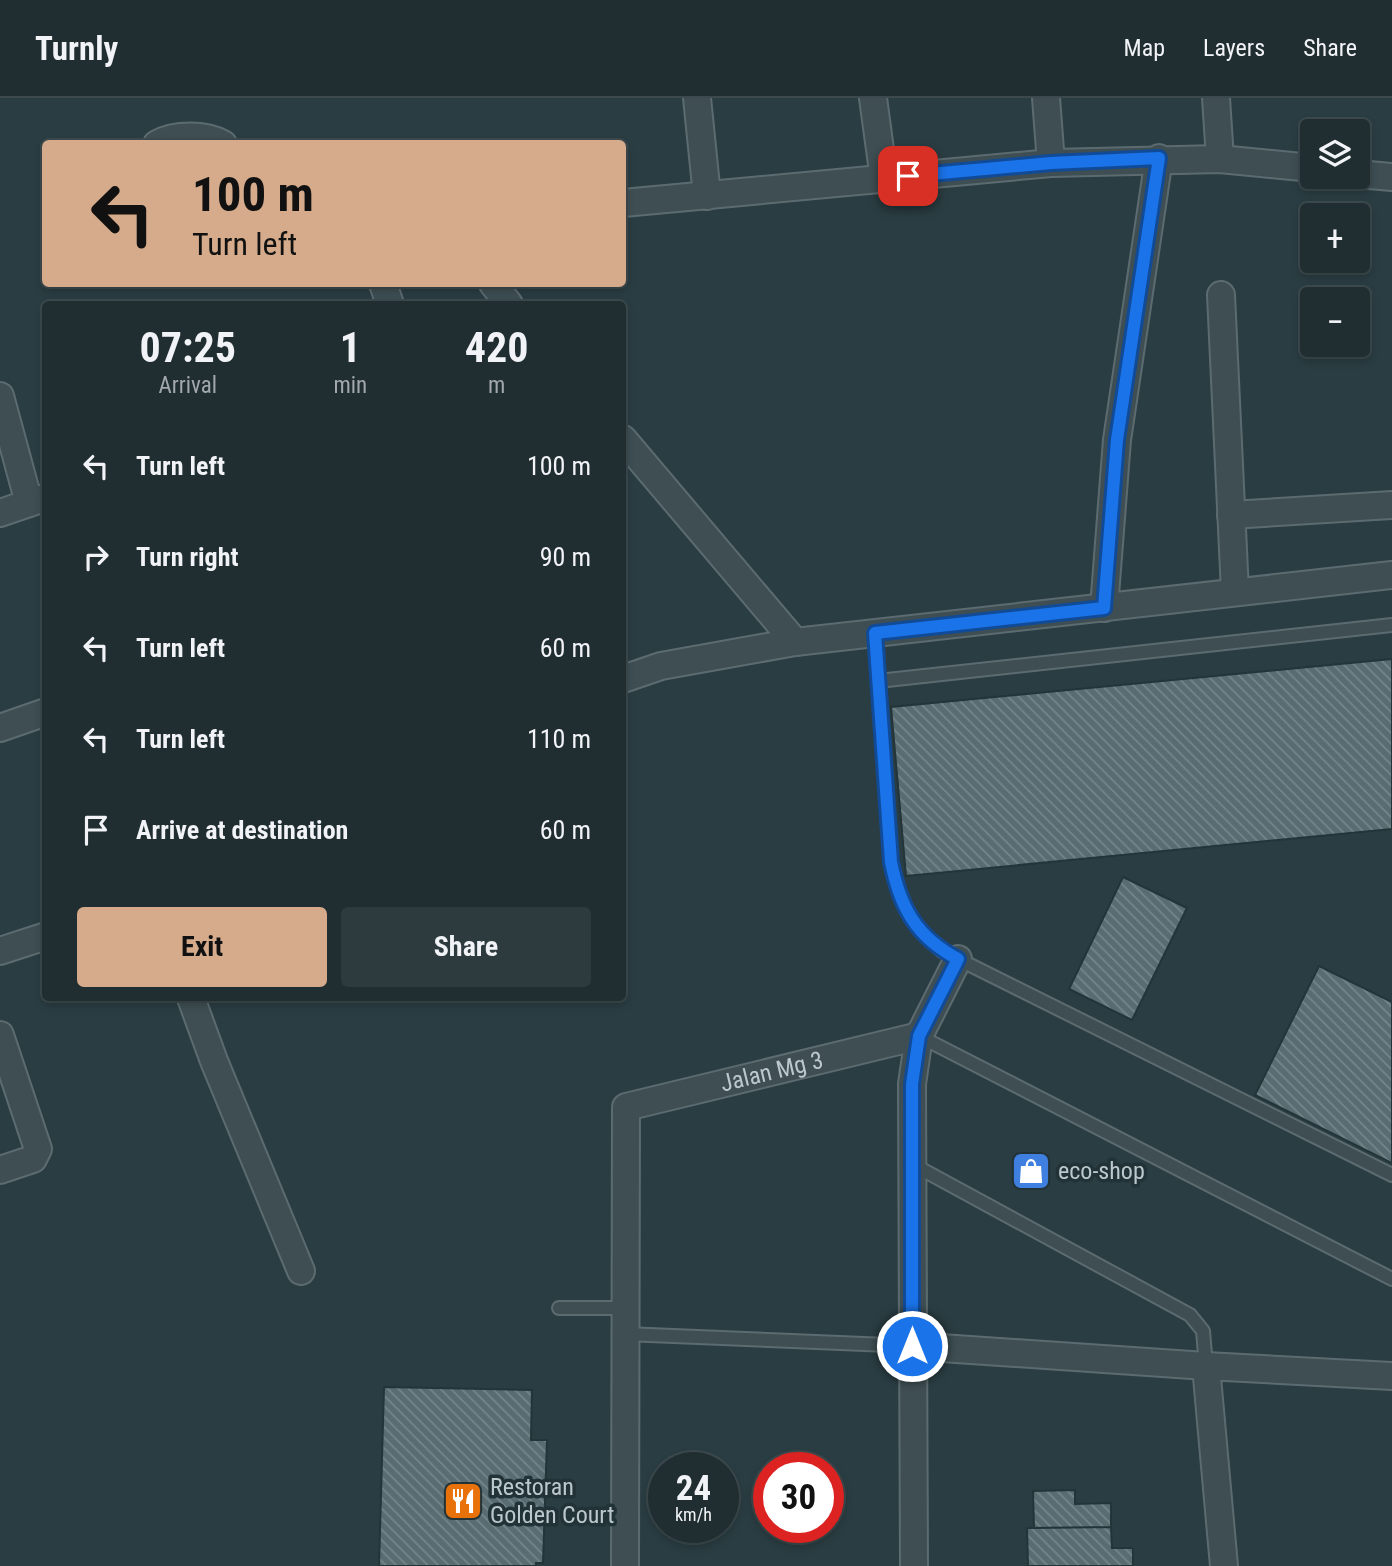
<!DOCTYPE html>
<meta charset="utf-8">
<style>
:root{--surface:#202e32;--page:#2d3a3e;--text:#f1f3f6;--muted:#a2a8ac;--line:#3d4a4d;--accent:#d6ab8b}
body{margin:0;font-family:"Roboto Condensed",sans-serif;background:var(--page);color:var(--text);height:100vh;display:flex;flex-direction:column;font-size:26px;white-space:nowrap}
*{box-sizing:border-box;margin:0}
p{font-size:23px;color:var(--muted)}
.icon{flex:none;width:38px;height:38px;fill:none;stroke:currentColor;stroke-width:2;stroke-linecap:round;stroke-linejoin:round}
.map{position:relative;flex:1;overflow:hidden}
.side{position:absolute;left:42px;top:203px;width:584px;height:700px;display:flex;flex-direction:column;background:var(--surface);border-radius:7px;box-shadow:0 4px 10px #0003,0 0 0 2px var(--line)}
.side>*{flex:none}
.guide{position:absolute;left:42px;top:42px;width:584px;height:147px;border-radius:7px;box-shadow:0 4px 10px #0003,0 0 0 2px var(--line);background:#d6ab8b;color:#111;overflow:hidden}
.tools{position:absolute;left:1300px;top:21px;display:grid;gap:14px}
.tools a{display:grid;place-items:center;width:70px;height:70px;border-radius:7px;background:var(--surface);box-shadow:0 4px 10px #0003,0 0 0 2px var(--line);font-size:35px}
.speed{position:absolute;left:648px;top:1354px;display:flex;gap:14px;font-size:35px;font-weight:700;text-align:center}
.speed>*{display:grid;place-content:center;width:91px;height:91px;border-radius:50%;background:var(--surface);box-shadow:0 4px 10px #0003,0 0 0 2px var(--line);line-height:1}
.speed small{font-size:18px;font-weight:400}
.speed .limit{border:10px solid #d22;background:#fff;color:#111}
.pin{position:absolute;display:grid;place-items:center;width:60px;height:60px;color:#fff;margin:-30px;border-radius:14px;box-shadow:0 4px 10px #0006}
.me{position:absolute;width:77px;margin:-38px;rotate:0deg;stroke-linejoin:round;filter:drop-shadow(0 0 5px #0008)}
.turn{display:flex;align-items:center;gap:24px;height:147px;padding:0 35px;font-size:32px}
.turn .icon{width:91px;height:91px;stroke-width:2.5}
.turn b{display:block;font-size:49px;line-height:60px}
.eta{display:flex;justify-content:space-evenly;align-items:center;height:119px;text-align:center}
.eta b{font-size:42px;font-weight:700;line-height:49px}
.cta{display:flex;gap:14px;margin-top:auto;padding:14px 35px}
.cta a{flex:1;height:80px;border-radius:7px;background:var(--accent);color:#111;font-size:28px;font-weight:700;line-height:80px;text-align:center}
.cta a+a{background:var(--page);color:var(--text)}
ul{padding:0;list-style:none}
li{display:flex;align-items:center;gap:21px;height:91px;padding:0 35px}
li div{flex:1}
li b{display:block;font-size:26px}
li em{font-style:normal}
header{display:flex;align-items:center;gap:42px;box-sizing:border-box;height:98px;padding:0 35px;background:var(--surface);border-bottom:2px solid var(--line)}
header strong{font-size:33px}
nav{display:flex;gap:38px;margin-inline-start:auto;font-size:24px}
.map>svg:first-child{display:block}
.building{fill:url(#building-back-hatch);stroke:#243539;stroke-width:2}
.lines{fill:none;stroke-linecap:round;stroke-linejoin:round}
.lane-casing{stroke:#5c6b6f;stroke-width:16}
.street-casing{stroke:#5c6b6f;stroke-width:30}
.lane{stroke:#3e4e52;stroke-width:12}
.street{stroke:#3e4e52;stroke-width:26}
.route-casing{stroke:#114b97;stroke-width:18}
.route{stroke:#1a73e8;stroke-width:12}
.labels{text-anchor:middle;stroke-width:7;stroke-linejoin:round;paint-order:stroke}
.street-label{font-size:24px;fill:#bbc8cc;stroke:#223338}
.poi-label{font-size:24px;fill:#bbc8cc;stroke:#223338;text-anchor:start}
</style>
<header>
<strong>Turnly</strong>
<nav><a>Map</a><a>Layers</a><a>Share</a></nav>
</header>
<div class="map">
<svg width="1392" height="1468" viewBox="0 0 1392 1468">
<defs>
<pattern id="building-back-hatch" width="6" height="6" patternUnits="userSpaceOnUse" patternTransform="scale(1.75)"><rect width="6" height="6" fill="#586c72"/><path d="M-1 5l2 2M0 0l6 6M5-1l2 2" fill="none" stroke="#75868b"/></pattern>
</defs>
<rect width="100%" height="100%" fill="#2a3d42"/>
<path class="building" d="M1392 561V731L906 778 891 609Z
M1123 779 1187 810 1132 922 1069 891Z
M1319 868 1392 904V1065L1255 997Z
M384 1289 532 1292 531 1342H547L543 1465H536V1468H379Z
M1075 1392V1406L1111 1405V1429L1034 1430 1033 1393Z
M1111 1429 1112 1450H1133V1468H1028L1027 1430Z"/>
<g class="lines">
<g class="lane-casing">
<path id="lane" d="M875 535 891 764C899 802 911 828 942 853L1392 1077
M878 583 1392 527
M919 938 1392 1181
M912 1066 1190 1217 1203 1233 1206 1268
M559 1210H625
M625 1236 912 1248"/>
</g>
<g class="street-casing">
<g id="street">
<path d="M697 0 707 98"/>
<path d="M873 0 884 81"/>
<path d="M1046 0 1051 65"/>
<path d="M1216 0 1220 61"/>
<path d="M157 46C175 36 205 36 223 46"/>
<path d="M1358 76 1392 79"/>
<path d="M623 105 1051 65 1220 61 1312 70"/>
<path d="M383 186 390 206"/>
<path d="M493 186 509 206"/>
<path d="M1221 197 1235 494"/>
<path d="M0 298 29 405"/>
<path d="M623 341 795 544"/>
<path d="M0 415 44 400"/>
<path d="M1231 417 1392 407"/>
<path d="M1104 510 1117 342 1159 60"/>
<path d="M623 581 661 568 795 544 1392 477"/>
<path d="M0 630 46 614"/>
<path d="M0 853 46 838"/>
<path d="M191 900 214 963 301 1173"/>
<path d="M0 937 38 1051 33 1061 0 1072"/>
<path d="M912 1248 1206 1268"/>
<path id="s1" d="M625 1468 626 1009 919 938"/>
<path d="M914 1468 912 986 919 938 958 861"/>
<path d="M1224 1468 1206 1268 1392 1278"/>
</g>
</g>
<use href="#lane" class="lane"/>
<use href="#street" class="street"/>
</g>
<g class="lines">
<g class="route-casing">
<path id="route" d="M908 78 1051 65 1159 60 1117 342 1104 510 875 535 891 764C900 809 916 839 958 861L919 938 912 986V1248"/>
</g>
<use href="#route" class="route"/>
</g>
<defs>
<g id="shop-square" transform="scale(2.0125)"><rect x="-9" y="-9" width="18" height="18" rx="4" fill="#3f7fe0" stroke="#223338"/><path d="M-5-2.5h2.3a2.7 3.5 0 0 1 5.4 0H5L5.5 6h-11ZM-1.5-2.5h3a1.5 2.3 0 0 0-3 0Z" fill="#fff"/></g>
<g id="restaurant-square" transform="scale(2.0125)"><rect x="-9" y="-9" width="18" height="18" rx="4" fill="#e8710a" stroke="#223338"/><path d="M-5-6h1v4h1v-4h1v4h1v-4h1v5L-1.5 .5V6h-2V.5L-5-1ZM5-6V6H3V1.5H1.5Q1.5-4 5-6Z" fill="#fff"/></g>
</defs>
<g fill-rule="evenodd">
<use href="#shop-square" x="1031" y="1073"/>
<use href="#restaurant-square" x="463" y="1403"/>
</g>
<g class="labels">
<g class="street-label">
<text dy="8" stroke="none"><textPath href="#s1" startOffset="609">Jalan Mg 3</textPath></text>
</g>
<g class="poi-label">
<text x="1058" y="1081">eco-shop</text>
<text x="490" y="1397">Restoran<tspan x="490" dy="28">Golden Court</tspan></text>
</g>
</g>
</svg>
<div class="tools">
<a><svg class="icon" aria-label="layers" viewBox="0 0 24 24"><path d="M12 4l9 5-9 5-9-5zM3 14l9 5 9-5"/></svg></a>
<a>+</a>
<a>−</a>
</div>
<div class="speed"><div>24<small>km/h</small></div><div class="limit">30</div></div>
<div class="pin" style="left:908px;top:78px;background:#d93025"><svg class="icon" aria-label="arrive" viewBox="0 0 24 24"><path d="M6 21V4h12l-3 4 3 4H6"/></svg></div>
<svg class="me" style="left:912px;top:1248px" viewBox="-20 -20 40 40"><circle r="17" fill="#1a73e8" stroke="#fff" stroke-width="3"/><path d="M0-11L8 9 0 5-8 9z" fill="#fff"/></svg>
<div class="guide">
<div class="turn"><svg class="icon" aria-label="left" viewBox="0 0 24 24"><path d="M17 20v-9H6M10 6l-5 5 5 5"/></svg><div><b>100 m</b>Turn left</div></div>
</div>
<section class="side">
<div class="eta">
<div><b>07:25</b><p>Arrival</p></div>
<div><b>1</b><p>min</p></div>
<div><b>420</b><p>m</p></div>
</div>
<ul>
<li><svg class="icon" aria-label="left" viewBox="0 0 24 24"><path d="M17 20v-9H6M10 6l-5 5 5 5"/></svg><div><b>Turn left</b></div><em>100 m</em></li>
<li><svg class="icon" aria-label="right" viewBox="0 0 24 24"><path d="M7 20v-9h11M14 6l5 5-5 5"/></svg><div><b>Turn right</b></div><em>90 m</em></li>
<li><svg class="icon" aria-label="left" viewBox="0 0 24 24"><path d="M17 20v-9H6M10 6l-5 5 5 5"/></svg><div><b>Turn left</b></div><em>60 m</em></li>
<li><svg class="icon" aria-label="left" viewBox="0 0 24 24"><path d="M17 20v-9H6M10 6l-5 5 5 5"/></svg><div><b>Turn left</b></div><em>110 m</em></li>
<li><svg class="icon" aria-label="arrive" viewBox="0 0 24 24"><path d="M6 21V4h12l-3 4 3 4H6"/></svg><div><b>Arrive at destination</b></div><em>60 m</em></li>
</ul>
<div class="cta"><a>Exit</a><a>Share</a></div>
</section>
</div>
